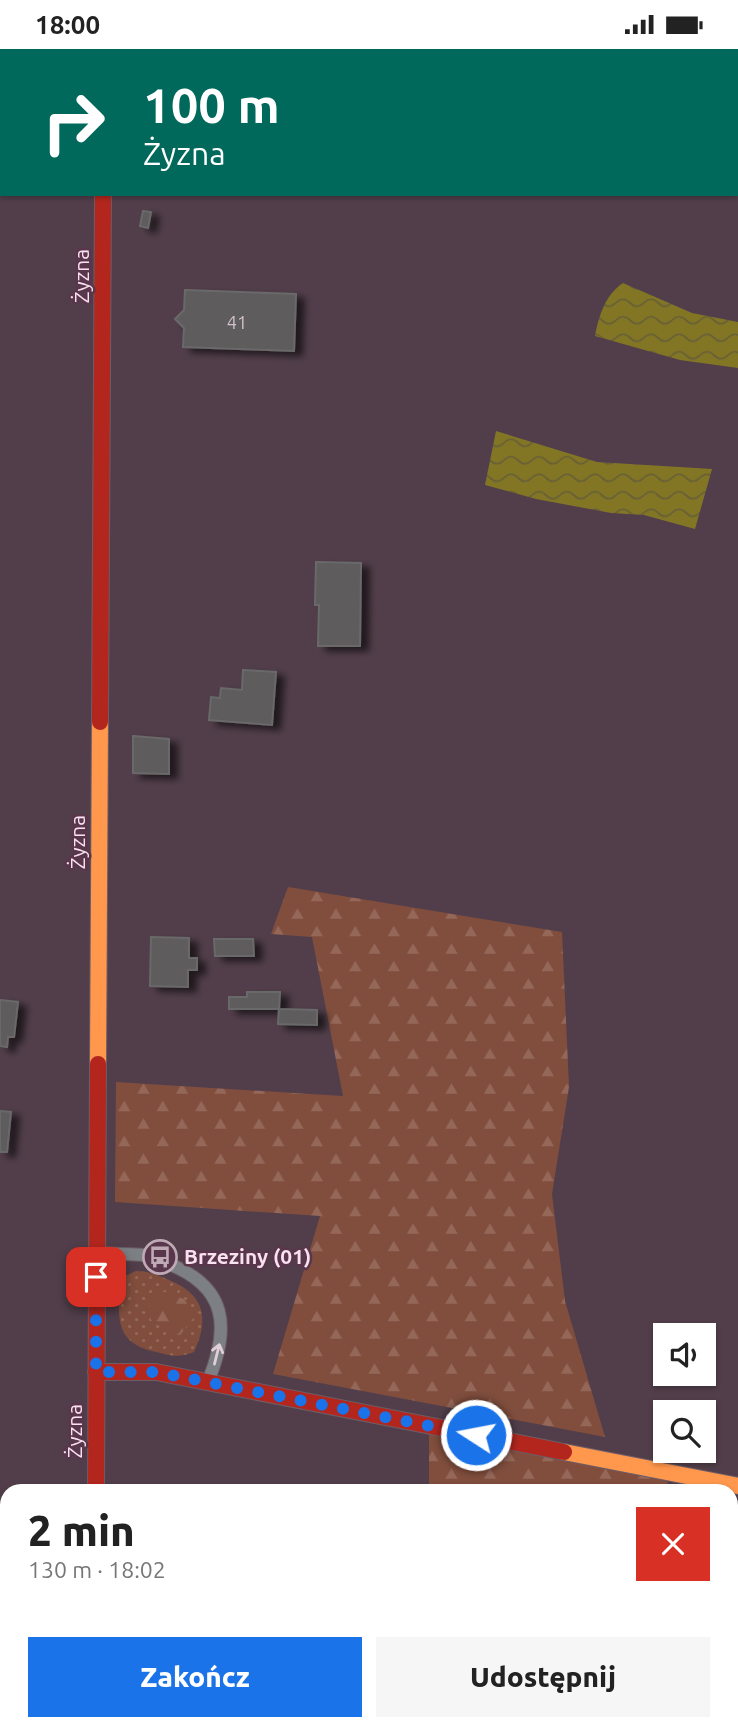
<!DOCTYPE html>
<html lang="pl">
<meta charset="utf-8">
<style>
:root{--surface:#fff;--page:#f6f6f6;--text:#222;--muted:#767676;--accent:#1a73e8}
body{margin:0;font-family:Ubuntu,sans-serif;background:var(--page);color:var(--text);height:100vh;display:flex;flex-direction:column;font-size:26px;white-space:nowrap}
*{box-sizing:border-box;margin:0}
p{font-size:23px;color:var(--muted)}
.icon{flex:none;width:38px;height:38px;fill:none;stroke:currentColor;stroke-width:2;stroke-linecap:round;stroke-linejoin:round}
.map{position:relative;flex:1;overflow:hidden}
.side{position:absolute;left:0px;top:1435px;width:738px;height:247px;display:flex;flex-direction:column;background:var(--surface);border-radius:21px 21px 0 0;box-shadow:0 2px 5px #0004}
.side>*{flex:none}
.top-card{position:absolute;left:0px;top:0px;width:738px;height:147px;box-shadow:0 2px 5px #0004;background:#00695c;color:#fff;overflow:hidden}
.buttons{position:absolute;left:653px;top:1274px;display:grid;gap:14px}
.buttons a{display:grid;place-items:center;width:63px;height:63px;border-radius:0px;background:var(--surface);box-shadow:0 2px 5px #0004;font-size:35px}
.pin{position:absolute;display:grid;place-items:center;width:60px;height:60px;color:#fff;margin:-30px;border-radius:14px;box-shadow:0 4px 10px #0006}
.me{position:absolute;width:77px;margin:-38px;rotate:281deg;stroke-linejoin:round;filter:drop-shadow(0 0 5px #0008)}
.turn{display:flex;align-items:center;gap:24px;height:147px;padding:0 28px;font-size:32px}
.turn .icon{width:91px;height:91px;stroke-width:2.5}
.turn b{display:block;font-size:49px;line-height:60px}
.round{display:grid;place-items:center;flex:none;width:74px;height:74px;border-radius:0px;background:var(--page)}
.headline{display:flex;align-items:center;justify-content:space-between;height:119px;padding:0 28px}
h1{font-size:42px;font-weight:800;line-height:52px}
.cta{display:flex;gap:14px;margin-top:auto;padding:14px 28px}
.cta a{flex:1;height:80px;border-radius:0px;background:var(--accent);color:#fff;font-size:28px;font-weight:800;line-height:80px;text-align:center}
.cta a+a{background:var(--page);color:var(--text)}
.status{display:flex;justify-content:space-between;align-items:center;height:49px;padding:0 35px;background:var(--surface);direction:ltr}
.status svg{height:19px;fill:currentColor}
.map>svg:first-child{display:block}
.green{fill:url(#green-dots)}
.forest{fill:url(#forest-firs)}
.water{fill:url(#water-waves)}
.building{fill:#5e5b5d;stroke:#69696a;stroke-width:2;filter:url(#shadow)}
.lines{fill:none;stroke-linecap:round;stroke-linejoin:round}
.lane-casing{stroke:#6e5d67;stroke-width:14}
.fast-casing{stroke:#6e5d67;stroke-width:18}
.slow-casing{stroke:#6e5d67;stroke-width:18}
.jam-casing{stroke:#6e5d67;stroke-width:18}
.lane{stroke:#7c7f83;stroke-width:12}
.fast{stroke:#63d668;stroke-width:16}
.slow{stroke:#ff974d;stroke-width:16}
.jam{stroke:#b3261e;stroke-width:16}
.oneway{stroke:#e0ced9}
.route{stroke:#1a73e8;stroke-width:12;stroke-dasharray:0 21.6}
.labels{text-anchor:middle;stroke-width:5;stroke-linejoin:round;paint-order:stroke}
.number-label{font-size:18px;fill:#d2c0ca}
.street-label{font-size:21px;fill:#f9e2ef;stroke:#59364c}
.poi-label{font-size:21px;font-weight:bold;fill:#f9e2ef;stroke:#59364c;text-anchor:start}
</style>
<div class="status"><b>18:00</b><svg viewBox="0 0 49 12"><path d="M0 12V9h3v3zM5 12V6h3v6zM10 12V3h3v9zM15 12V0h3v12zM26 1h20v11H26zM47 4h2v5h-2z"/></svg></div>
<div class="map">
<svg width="738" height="1681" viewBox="0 0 738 1681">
<defs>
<pattern id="green-dots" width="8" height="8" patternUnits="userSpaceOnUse" patternTransform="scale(1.75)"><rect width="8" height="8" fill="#814e3d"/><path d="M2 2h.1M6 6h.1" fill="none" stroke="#946759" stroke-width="1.8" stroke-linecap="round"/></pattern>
<pattern id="forest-firs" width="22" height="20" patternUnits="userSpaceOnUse" patternTransform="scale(1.75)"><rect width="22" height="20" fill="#814e3d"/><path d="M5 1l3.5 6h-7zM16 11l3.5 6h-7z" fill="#946759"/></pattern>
<pattern id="water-waves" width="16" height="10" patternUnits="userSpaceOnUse" patternTransform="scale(1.75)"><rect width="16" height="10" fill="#827625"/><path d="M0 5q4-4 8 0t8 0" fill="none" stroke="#696035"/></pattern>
<filter id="shadow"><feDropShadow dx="8" dy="4.5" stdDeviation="3.5" flood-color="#0009"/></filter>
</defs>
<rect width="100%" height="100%" fill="#513e4a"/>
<path class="green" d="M136 1222C148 1222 158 1226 169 1231 204 1245 210 1269 194 1303 177 1309 173 1307 156 1303 114 1294 119 1269 119 1234L125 1227Z"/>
<path class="forest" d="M288 838 562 883 569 1038 552 1145 565 1252 605 1388 273 1325 320 1167 115 1153 116 1033 343 1047 312 888 271 885Z
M159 1241 184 1250 195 1267 180 1286 151 1271 149 1255Z
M429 1385 667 1430 668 1442H429Z
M423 1675H643L641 1681H422Z"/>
<path class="water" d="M623 234 692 264 738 273V319L680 311 595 287C599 267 605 246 623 234Z
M496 382 597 413 712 420 695 480 644 466 611 464 536 450 485 436Z"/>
<path class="building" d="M143 162 151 163 148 179 140 177Z
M185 241 296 245 294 302 183 298 184 279 175 270 184 261Z
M316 513 361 514 360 597H318L319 556H315Z
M243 621 276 623 272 676 209 671 211 648 220 649 221 639 242 641Z
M133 687 169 690V725L133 724Z
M151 888 189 889V909H197V921H188V938L150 937Z
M214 890H253L254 907H215Z
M247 943H280L279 960H229V948H247Z
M0 951 18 953 14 988H8L7 998 0 997Z
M279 960 317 961V976L278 975Z
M0 1062 11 1063 7 1103H0Z
M0 1549H4L3 1587H0Z"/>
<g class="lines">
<g class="lane-casing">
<path id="lane" d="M100 1204C115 1205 129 1205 144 1206 152 1208 161 1212 169 1215 227 1238 230 1278 209 1330"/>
</g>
<g class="fast-casing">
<path id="fast" d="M104 0V2
M96 1675V1681"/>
</g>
<g class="slow-casing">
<path id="slow" d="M98 1015 100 673
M564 1403 738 1437"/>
</g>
<g class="jam-casing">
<path id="jam" d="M100 673 103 145
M96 1323H156L564 1403
M96 1442 98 1015"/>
</g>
<use href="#lane" class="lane"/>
<use href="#fast" class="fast"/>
<use href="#slow" class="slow"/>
<use href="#jam" class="jam"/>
</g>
<defs><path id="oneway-shaft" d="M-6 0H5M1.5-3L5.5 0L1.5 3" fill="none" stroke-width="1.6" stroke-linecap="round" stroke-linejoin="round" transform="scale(1.75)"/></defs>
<use class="oneway" href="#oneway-shaft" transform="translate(217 1305) rotate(-76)"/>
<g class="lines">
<path class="route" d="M96 1228V1323H156L476 1386"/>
</g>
<defs>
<g id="bus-ring" transform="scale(1.75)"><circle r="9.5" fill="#59364c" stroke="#bea9b5" stroke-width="1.5"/><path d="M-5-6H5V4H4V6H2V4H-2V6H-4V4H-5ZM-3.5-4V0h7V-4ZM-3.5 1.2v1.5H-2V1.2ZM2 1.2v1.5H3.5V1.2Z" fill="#bea9b5"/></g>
</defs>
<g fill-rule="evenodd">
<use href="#bus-ring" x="160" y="1208"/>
</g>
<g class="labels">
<g class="number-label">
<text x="237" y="280">41</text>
</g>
<g class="street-label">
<text transform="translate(82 227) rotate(-90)" y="7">Żyzna</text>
<text transform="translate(78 793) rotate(-90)" y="7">Żyzna</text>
<text transform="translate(75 1382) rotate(-90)" y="7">Żyzna</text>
</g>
<g class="poi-label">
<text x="184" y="1215">Brzeziny (01)</text>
</g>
</g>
</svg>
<div class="buttons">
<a><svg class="icon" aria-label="sound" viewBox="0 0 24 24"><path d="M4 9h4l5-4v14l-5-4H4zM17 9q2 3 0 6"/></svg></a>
<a><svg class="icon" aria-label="search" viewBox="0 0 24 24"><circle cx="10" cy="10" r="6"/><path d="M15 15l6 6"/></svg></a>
</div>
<div class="pin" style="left:96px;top:1228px;background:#d93025"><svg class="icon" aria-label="arrive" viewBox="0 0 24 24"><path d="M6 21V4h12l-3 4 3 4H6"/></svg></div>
<svg class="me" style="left:476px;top:1386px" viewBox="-20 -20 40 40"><circle r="17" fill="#1a73e8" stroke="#fff" stroke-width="3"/><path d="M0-11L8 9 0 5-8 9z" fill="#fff"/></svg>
<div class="top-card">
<div class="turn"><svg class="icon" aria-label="right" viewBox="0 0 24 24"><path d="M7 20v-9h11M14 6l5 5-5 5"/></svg><div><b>100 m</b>Żyzna</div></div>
</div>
<section class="side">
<div class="headline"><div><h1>2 min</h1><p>130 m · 18:02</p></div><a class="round" style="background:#d93025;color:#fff"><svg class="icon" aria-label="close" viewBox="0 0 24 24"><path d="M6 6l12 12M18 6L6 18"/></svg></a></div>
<div class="cta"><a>Zakończ</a><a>Udostępnij</a></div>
</section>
</div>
